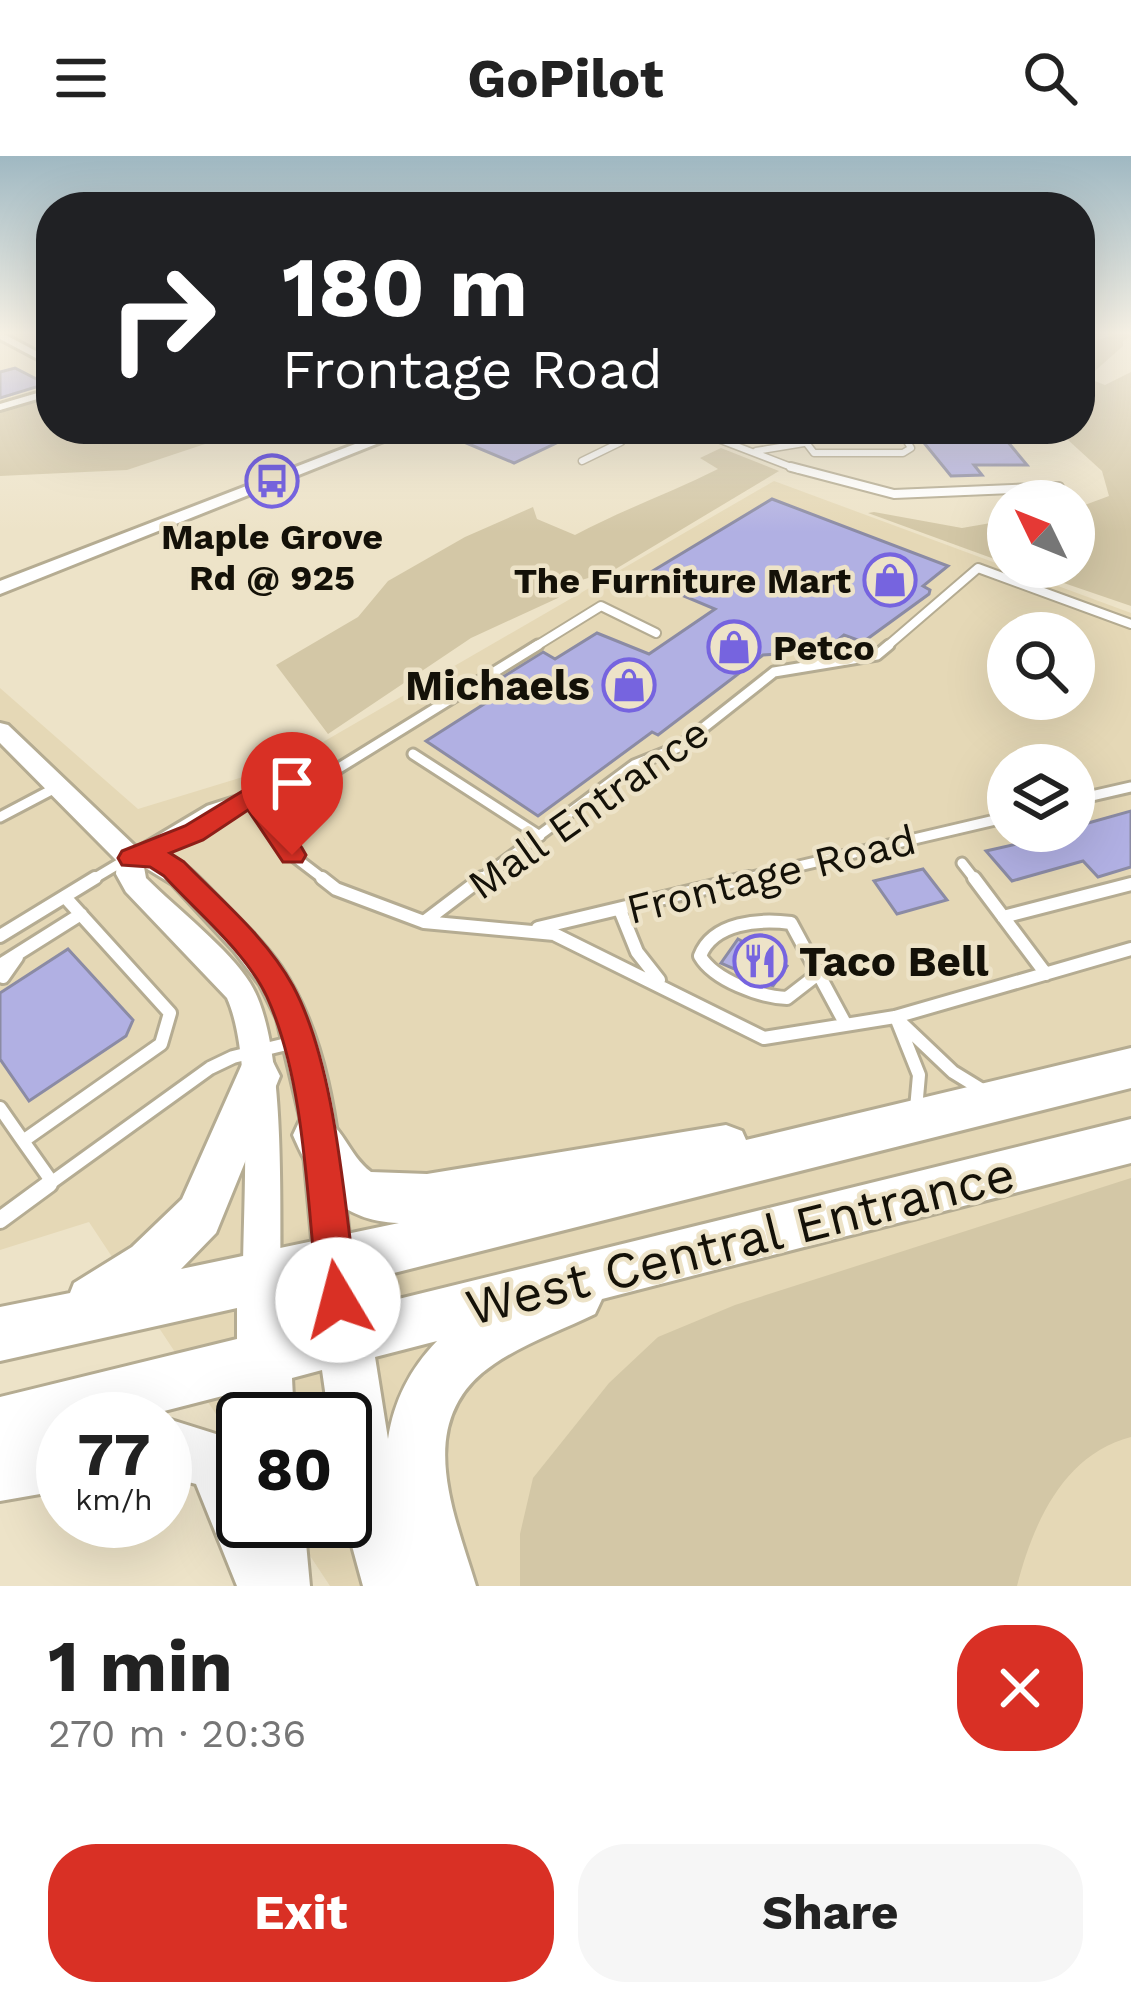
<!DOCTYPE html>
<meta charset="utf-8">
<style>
:root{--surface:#fff;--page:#f6f6f6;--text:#222;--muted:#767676;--accent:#d93025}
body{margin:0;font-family:"Work Sans",sans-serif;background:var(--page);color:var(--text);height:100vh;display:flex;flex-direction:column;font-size:45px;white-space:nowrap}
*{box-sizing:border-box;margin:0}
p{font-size:39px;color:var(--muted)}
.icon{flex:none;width:66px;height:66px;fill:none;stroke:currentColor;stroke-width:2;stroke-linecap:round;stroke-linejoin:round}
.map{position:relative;height:1430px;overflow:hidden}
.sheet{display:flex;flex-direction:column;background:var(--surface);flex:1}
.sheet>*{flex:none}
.hud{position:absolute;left:36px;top:36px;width:1059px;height:252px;border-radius:48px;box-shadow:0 12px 48px #0002;background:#202124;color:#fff;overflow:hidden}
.needle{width:78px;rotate:313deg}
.controls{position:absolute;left:987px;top:324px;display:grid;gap:24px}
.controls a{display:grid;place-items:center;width:108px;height:108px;border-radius:50%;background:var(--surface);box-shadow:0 12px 48px #0002;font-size:60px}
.speed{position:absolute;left:36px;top:1236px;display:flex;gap:24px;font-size:60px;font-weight:700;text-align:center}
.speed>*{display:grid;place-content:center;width:156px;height:156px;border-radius:50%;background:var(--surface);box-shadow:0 12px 48px #0002;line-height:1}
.speed small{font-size:30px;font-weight:400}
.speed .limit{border:6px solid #111;border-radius:18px;background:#fff;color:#111}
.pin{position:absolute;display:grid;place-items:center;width:102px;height:102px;color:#fff;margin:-123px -51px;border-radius:50% 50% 50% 0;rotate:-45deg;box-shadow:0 0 12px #0007}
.pin .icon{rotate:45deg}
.me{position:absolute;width:132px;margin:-66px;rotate:352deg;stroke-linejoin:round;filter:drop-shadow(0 0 9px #0008)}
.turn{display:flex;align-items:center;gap:42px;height:252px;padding:0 48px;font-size:54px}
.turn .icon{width:156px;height:156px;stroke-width:2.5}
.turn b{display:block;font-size:84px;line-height:102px}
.round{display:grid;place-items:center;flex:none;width:126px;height:126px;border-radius:48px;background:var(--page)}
.headline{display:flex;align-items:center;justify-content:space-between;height:204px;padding:0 48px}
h1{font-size:72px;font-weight:700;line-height:90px}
.cta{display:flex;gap:24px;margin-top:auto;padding:24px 48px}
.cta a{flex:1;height:138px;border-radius:48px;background:var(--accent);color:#fff;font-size:48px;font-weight:700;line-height:138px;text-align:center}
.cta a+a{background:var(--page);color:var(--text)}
header{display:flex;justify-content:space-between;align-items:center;height:156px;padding:0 48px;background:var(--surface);font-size:54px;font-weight:700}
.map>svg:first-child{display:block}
.built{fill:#e5d8b6;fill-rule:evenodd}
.green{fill:#d3c7a6}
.building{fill:#b1b0e3;stroke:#8b8ba4;stroke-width:3}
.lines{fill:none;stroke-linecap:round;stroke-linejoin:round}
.service-far4-casing{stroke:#b5ac92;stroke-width:9}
.service-far3-casing{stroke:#b5ac92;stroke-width:12}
.service-far2-casing{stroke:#b5ac92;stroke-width:15}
.service-far1-casing{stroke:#b5ac92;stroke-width:18}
.service-casing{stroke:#b5ac92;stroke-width:22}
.minor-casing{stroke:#b5ac92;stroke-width:6}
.tertiary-casing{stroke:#b5ac92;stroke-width:6}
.trunk-casing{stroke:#b5ac92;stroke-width:6}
.service-far4{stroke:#fff;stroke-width:6}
.service-far3{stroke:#fff;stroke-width:8}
.service-far2{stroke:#fff;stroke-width:9}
.service-far1{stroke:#fff;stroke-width:12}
.service{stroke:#fff;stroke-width:16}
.minor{fill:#fff;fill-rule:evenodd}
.tertiary{fill:#fff;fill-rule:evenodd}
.trunk{fill:#fff;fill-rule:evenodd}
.route{fill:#d93025;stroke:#8d1f18;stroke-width:3}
.labels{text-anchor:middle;stroke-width:9;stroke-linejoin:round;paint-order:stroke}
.far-poi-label{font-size:36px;font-weight:bold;fill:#141108;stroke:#ede3c8}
.poi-label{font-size:42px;font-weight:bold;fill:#141108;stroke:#ede3c8;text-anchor:end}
.street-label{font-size:42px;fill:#141108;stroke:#ede3c8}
.near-street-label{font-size:51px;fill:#141108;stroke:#ede3c8}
</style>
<header><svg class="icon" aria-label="menu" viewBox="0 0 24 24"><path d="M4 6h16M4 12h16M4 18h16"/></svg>GoPilot<svg class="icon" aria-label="search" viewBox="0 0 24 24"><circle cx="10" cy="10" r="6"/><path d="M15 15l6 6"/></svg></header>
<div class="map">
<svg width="1131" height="1430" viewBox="0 0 1131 1430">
<rect width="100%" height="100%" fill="#ede3c8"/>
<path class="built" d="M774 325 1131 457V1430H330L287 1365H345V1263H243V1299L89 1066 0 1094V532L138 653 285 608ZM1008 477H1074V543H1008ZM1008 609H1074V675H1008Z"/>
<path class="green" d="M1124 176 1131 180 1123 185V190L1087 222 1105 229 1131 216V450L1017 411H1074V353L1109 340 1102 315 1056 273H1080V189Z
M51 240V273H250L127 314 0 320V255Z
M721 292 779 315 614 414 572 427 558 442 471 482 328 578 276 509 358 461 388 425 465 381 533 351 537 363 575 379C622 354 670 337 718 313L700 302Z
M874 356 962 372 1008 364V408L868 357Z
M1131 1022V1281C1064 1298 1033 1367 1017 1430H520V1378L533 1322 609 1227 658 1181 735 1149Z"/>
<path class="building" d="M15 212 46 228 0 242V216Z
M433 273H586L514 307Z
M925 273H997L1027 309H974L982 319 951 320 916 277 928 276Z
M772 343 948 410 923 430 930 434 929 438 863 486 844 479 822 497 811 492 807 496 763 499 658 579 652 576 538 660 426 585 506 534 493 527 543 496 555 503 597 477 649 498 715 453 641 422Z
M1131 655V711L1098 721 1083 705 1012 725 986 695 1074 675V671Z
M923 713 947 744 897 758 874 725Z
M738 783 787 810 773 830 721 807Z
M68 793 133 864 126 880 29 945 0 903V837Z"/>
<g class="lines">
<g class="service-far4-casing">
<path id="service-far4" d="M692 273 799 314
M806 278 905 282 911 292 903 297H814L801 280Z
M756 295 804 287
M582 305 621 286 622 281 608 273"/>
</g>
<g class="service-far3-casing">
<path id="service-far3" d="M791 311 894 338 1059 331
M533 492 601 450 656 477
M885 492 978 412 1131 468"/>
</g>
<g class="service-far2-casing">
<path id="service-far2" d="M413 598 540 680
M251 639 292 699 326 725
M1074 644 1131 631
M0 661 59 630
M144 698 194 677 244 645
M962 707 976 725
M90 725 209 654 339 612 538 489
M478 725 634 609 679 591 774 516 877 499 889 489
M735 725 1008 661"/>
</g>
<g class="service-far1-casing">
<path id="service-far1" d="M322 722 336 733 424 766 554 778 764 882 895 861 1131 793
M974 722 1046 818
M620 754 637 796 659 824
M1003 761 1131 728
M424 766 482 722
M538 772 748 722
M0 780 95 722
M0 809 81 758
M818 818 787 842C760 841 714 824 700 800 713 766 760 763 791 767L846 869
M3 821 17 801
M895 861 953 916 984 935
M897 864 919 919 916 953
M0 952 23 985
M52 1026 23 985 161 888 170 857 65 741
M45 1031 210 912 233 901 295 886"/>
</g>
<g class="service-casing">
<path id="service" d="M0 1064 49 1028"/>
</g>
<g class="minor-casing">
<path id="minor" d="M0 176 51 203V210L0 183Z
M51 233V239L0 254V248Z"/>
</g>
<g class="tertiary-casing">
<path id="tertiary" d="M394 273H414L0 438V425Z
M0 567 8 569 137 692C176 692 195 718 220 743 241 765 264 786 281 811 338 896 339 1006 352 1104L346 1117 333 1123 320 1117 314 1104 301 965 277 863 260 829 234 795 172 728 144 711 146 722C175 751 230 794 250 827 287 886 279 1047 281 1121L276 1135 262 1140 248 1135 243 1121C243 1051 254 901 227 842L126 736 116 718 117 705 0 587Z"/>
</g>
<g class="trunk-casing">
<path id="trunk" d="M1131 892V932L362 1125 366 1151 1131 963V1007L602 1143 595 1158C562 1174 525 1187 494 1208 412 1263 453 1354 476 1430H363L345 1364V1263H329L322 1214 292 1222 294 1263H243V1275L238 1236 133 1263H63V1334L0 1345V1241L237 1183V1152L0 1205V1151L70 1137 74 1127 132 1091 182 1043 243 906 258 900 273 906 280 920 216 1077 181 1113 399 1067C339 1065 315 1030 293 979L300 964 316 957C343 968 348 999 371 1016L427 1018 726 969 742 975 746 984ZM312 1136 316 1163 290 1170 288 1141ZM437 1185C410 1213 394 1244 388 1283L375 1201Z
M165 1262 235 1284 243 1299V1365H304L310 1430H237L196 1328 165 1320Z"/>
</g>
<use href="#service-far4" class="service-far4"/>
<use href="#service-far3" class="service-far3"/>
<use href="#service-far2" class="service-far2"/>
<use href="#service-far1" class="service-far1"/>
<use href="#service" class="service"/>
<use href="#minor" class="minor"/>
<use href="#tertiary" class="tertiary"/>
<use href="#trunk" class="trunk"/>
</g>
<linearGradient id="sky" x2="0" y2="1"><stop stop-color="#9fb8c2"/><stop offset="0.47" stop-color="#f7f2e6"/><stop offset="1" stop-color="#f7f2e6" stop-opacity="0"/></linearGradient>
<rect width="1131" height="376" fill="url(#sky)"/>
<path class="route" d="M251 630 260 633 302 692 306 699 302 706H283L248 654 203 684 170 697 184 706C221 744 267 782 293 830 337 912 344 1051 358 1144L352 1158 338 1164 324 1158 318 1144C307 1050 306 927 267 841 246 796 198 757 164 720L150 711 122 709 118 702 122 695 185 670Z"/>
<defs>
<g id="bus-ring" transform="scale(2.7)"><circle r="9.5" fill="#ede3c8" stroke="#7664df" stroke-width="1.5"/><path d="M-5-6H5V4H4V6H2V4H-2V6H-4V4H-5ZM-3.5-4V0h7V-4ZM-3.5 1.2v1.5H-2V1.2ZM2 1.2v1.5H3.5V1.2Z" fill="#7664df"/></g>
<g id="shop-ring" transform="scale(2.7)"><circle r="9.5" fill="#ede3c8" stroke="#7664df" stroke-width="1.5"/><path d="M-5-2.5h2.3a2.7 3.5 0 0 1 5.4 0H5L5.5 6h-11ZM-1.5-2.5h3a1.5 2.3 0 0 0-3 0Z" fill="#7664df"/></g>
<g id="restaurant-ring" transform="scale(2.7)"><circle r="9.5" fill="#ede3c8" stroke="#7664df" stroke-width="1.5"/><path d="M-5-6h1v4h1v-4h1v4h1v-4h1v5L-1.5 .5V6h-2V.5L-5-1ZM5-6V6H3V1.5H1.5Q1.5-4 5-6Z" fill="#7664df"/></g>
</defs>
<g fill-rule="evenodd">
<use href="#bus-ring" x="272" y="325"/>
<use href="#shop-ring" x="890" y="424"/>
<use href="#shop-ring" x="734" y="491"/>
<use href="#shop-ring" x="629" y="529"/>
<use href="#restaurant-ring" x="760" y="805"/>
</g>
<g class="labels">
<g class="far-poi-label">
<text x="272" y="393">Maple Grove<tspan x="272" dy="41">Rd @ 925</tspan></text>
<text x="851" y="437" text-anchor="end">The Furniture Mart</text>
<text x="773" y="504" text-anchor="start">Petco</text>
</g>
<g class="poi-label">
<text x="590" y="544">Michaels</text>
<text x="799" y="820" text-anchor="start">Taco Bell</text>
</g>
<g class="street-label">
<text transform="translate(588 652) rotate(-35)" y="15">Mall Entrance</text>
<text transform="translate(771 718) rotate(-14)" y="15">Frontage Road</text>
</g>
<g class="near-street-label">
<text transform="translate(740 1084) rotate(-14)" y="18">West Central Entrance</text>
</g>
</g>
</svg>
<div class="controls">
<a><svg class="needle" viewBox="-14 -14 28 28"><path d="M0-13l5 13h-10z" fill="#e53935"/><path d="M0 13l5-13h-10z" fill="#767676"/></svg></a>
<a><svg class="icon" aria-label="search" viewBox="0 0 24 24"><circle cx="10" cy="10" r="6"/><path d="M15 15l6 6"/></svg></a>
<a><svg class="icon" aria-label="layers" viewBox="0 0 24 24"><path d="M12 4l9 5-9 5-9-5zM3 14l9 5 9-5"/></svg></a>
</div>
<div class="speed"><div>77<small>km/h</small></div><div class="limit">80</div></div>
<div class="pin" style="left:292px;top:699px;background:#d93025"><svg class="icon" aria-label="arrive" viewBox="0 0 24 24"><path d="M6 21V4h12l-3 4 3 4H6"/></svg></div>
<svg class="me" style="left:338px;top:1144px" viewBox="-20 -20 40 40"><circle r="19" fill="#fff"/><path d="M0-13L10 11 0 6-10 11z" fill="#d93025"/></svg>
<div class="hud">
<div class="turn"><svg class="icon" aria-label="right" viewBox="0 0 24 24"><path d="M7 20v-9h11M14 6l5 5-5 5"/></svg><div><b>180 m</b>Frontage Road</div></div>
</div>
</div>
<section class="sheet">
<div class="headline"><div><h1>1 min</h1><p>270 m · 20:36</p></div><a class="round" style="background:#d93025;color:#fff"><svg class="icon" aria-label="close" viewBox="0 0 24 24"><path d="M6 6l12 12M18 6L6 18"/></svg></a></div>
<div class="cta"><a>Exit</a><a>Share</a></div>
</section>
